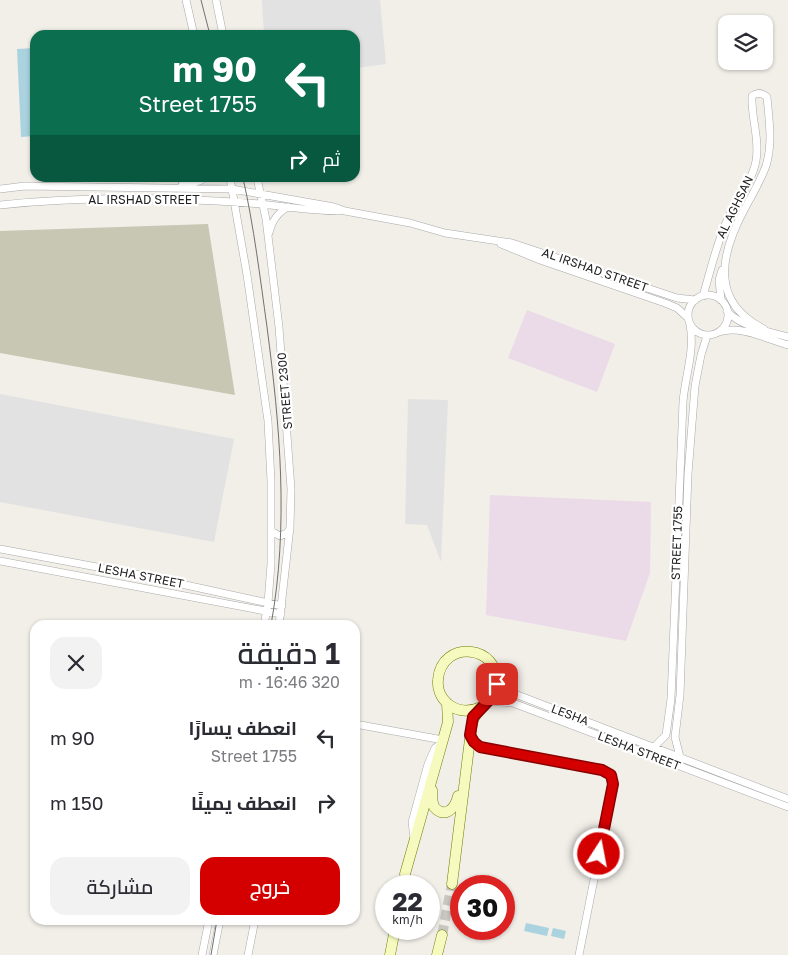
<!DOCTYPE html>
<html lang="ar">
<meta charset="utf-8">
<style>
:root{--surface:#fff;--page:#f2f2f3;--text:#2b2b33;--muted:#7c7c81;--accent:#d40000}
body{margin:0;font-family:"Golos Text",Cairo,sans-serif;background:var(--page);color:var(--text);direction:rtl;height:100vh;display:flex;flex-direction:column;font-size:19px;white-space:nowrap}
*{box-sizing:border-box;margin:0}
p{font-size:16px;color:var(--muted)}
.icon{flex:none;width:28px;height:28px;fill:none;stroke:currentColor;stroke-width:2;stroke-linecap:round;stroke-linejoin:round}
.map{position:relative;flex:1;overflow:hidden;direction:ltr}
.sheet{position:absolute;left:30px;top:620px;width:330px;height:305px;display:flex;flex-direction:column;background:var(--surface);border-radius:15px;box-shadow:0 1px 4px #0004;direction:rtl}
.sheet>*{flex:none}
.guide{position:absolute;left:30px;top:30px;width:330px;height:152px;border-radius:15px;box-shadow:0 1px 4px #0004;direction:rtl;background:#0b6e4f;color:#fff;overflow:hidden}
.tools{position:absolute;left:718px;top:15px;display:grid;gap:10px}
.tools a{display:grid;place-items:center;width:55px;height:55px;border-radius:10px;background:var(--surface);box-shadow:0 1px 4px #0004;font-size:25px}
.speed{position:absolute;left:375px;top:875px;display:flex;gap:10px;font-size:25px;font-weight:700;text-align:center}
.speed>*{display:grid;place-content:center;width:65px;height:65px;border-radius:50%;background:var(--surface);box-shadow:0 1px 4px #0004;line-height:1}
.speed small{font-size:12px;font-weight:400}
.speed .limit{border:8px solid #d22;background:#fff;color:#111}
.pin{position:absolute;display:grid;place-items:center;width:42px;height:42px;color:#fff;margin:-21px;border-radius:10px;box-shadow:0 2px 8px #0006}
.me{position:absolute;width:55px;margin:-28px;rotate:11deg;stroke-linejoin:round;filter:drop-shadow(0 0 4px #0008)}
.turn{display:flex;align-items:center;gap:18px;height:105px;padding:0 20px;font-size:22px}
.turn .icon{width:65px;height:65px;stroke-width:2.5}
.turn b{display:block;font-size:35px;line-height:42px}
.then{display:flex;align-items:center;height:48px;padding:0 20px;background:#0003;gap:10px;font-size:19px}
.round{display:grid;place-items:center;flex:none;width:52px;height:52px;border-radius:15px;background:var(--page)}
.overview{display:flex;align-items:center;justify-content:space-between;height:85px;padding:0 20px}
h1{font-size:30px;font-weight:600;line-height:38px}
.button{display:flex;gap:10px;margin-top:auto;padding:10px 20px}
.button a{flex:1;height:58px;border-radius:15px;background:var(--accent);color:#fff;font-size:20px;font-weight:600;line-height:58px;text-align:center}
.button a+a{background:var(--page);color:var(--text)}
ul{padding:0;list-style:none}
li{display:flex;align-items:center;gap:15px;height:65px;padding:0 20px}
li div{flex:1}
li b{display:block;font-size:19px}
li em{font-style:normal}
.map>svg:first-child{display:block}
.industrial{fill:#ebdbe8}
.construction{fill:#c7c7b4}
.parking{fill:#e2e2e2}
.water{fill:#aad3df}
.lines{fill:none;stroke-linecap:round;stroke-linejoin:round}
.secondary-tunnel{stroke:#c8c6c1;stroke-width:10;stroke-dasharray:10 5;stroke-linecap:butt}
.street-casing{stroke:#a9a9a9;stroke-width:8}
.secondary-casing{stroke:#707d05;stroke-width:11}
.street{stroke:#fff;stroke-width:7}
.secondary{stroke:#f7fabf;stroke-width:10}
.tram{stroke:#707070;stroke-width:1}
.route-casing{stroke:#8a0000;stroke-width:12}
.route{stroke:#d40000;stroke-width:9}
.labels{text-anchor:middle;stroke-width:4.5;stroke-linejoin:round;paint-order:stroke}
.street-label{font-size:12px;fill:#222;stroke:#fff}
</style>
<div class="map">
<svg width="788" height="955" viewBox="0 0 788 955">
<rect width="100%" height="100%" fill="#f2efe9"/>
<path class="industrial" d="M527 310 615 344 597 392 508 358Z
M490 495 651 502 650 573 626 641 486 615Z"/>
<path class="construction" d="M208 224 235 395 0 353V231Z"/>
<path class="parking" d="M262 0H380L386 64 355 68V35H264Z
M0 394 234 439 214 542 0 502Z
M408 399 448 400 441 562 427 525 405 524Z"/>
<path class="water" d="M35 48V136L21 137 17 49Z
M526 923 549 928 547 936 524 931Z
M553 928 566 931 564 939 551 936Z"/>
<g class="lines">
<path class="secondary-tunnel" d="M403 886 405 874
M442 935 452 884"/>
<g class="street-casing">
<path id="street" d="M186 0 194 35
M216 0 223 35
M230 178 247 275 268 421 271 481V564L268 603 264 625
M257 178 266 219 279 327 291 489 290 527 279 625
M182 185 199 181 205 178
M0 189 25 186 232 189 334 207 345 211 410 223 445 233 512 243 677 298 695 300
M0 205C82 196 165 197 248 203 278 205 308 211 339 211
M269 233C272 221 277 213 288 207
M501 244 540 260 665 303 677 308 688 318
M688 315a20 20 0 1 1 40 0a20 20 0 1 1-40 0Z
M703 296C711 269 717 241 729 216 738 198 752 181 756 161 760 139 751 118 752 96 757 92 762 93 767 97 769 120 773 143 766 166 760 182 752 195 744 210 720 255 710 302 764 329
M721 300 719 280 722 270
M727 311C741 327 768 331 788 337
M719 332C741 325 767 339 788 345
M271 531 280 536 287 533 290 528
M0 549 140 575 282 606
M0 561 281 614
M497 677 505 687 515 694 788 799
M489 701 513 703 788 807
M355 724 443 740
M470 735 476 744 480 747 602 770 611 775 613 784 579 955
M651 755 654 747 666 735 671 699 683 402C685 376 695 351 690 325
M680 757 675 737 680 695 688 474 695 386 701 355 707 336
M414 838 412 822 428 764 435 748 442 743
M202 955 209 920
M213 955 220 920
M248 955 255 920"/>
</g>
<g class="secondary-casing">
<path id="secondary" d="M432 790V799L434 807C445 819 455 809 458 796
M405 874 448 722 447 703
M452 884 472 723C476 707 494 702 496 685 502 645 441 638 438 680 437 689 441 698 448 704 458 712 470 712 481 707
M390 955 395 929
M437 955 442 935"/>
</g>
<use href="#street" class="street"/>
<use href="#secondary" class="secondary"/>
<path class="tram" d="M201 0 210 35
M243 178C254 227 260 277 267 327 280 426 289 526 271 625
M211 955 217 920"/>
</g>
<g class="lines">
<g class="route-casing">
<path id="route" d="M497 684 493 696 473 717 470 735 474 742 480 747 602 770 611 775 613 784 599 854"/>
</g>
<use href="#route" class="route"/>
</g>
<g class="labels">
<g class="street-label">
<text x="144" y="204">AL IRSHAD STREET</text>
<text transform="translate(735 207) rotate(-64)" y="4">AL AGHSAN</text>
<text transform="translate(595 270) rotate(19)" y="4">AL IRSHAD STREET</text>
<text transform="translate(285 391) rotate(-95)" y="4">STREET 2300</text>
<text transform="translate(677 543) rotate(-88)" y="4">STREET 1755</text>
<text transform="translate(141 576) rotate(11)" y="4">LESHA STREET</text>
<text transform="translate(570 715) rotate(21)" y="4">LESHA</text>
<text transform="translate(639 751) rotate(21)" y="4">LESHA STREET</text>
</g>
</g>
</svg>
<div class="tools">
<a><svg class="icon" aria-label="layers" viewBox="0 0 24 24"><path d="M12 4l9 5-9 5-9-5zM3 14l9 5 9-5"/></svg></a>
</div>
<div class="speed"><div>22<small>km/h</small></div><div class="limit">30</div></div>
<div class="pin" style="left:497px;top:684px;background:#d93025"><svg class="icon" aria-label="arrive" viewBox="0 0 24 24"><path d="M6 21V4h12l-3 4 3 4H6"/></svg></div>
<svg class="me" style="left:599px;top:854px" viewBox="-20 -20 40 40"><circle r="17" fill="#d40000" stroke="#fff" stroke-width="3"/><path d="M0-11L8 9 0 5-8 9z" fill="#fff"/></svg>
<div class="guide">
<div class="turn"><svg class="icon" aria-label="left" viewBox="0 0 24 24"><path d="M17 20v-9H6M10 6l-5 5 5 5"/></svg><div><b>90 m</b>Street 1755</div></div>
<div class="then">ثم<svg class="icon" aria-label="right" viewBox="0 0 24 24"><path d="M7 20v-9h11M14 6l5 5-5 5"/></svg></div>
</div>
<section class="sheet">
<div class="overview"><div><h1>1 دقيقة</h1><p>320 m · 16:46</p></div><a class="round"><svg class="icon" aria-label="close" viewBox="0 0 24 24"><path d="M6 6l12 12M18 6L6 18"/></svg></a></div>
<ul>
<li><svg class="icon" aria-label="left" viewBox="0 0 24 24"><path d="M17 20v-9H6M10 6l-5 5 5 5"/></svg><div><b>انعطف يسارًا</b><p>Street 1755</p></div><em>90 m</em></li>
<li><svg class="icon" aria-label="right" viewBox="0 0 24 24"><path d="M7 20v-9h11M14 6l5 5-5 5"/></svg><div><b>انعطف يمينًا</b></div><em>150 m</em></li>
</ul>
<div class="button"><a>خروج</a><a>مشاركة</a></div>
</section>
</div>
